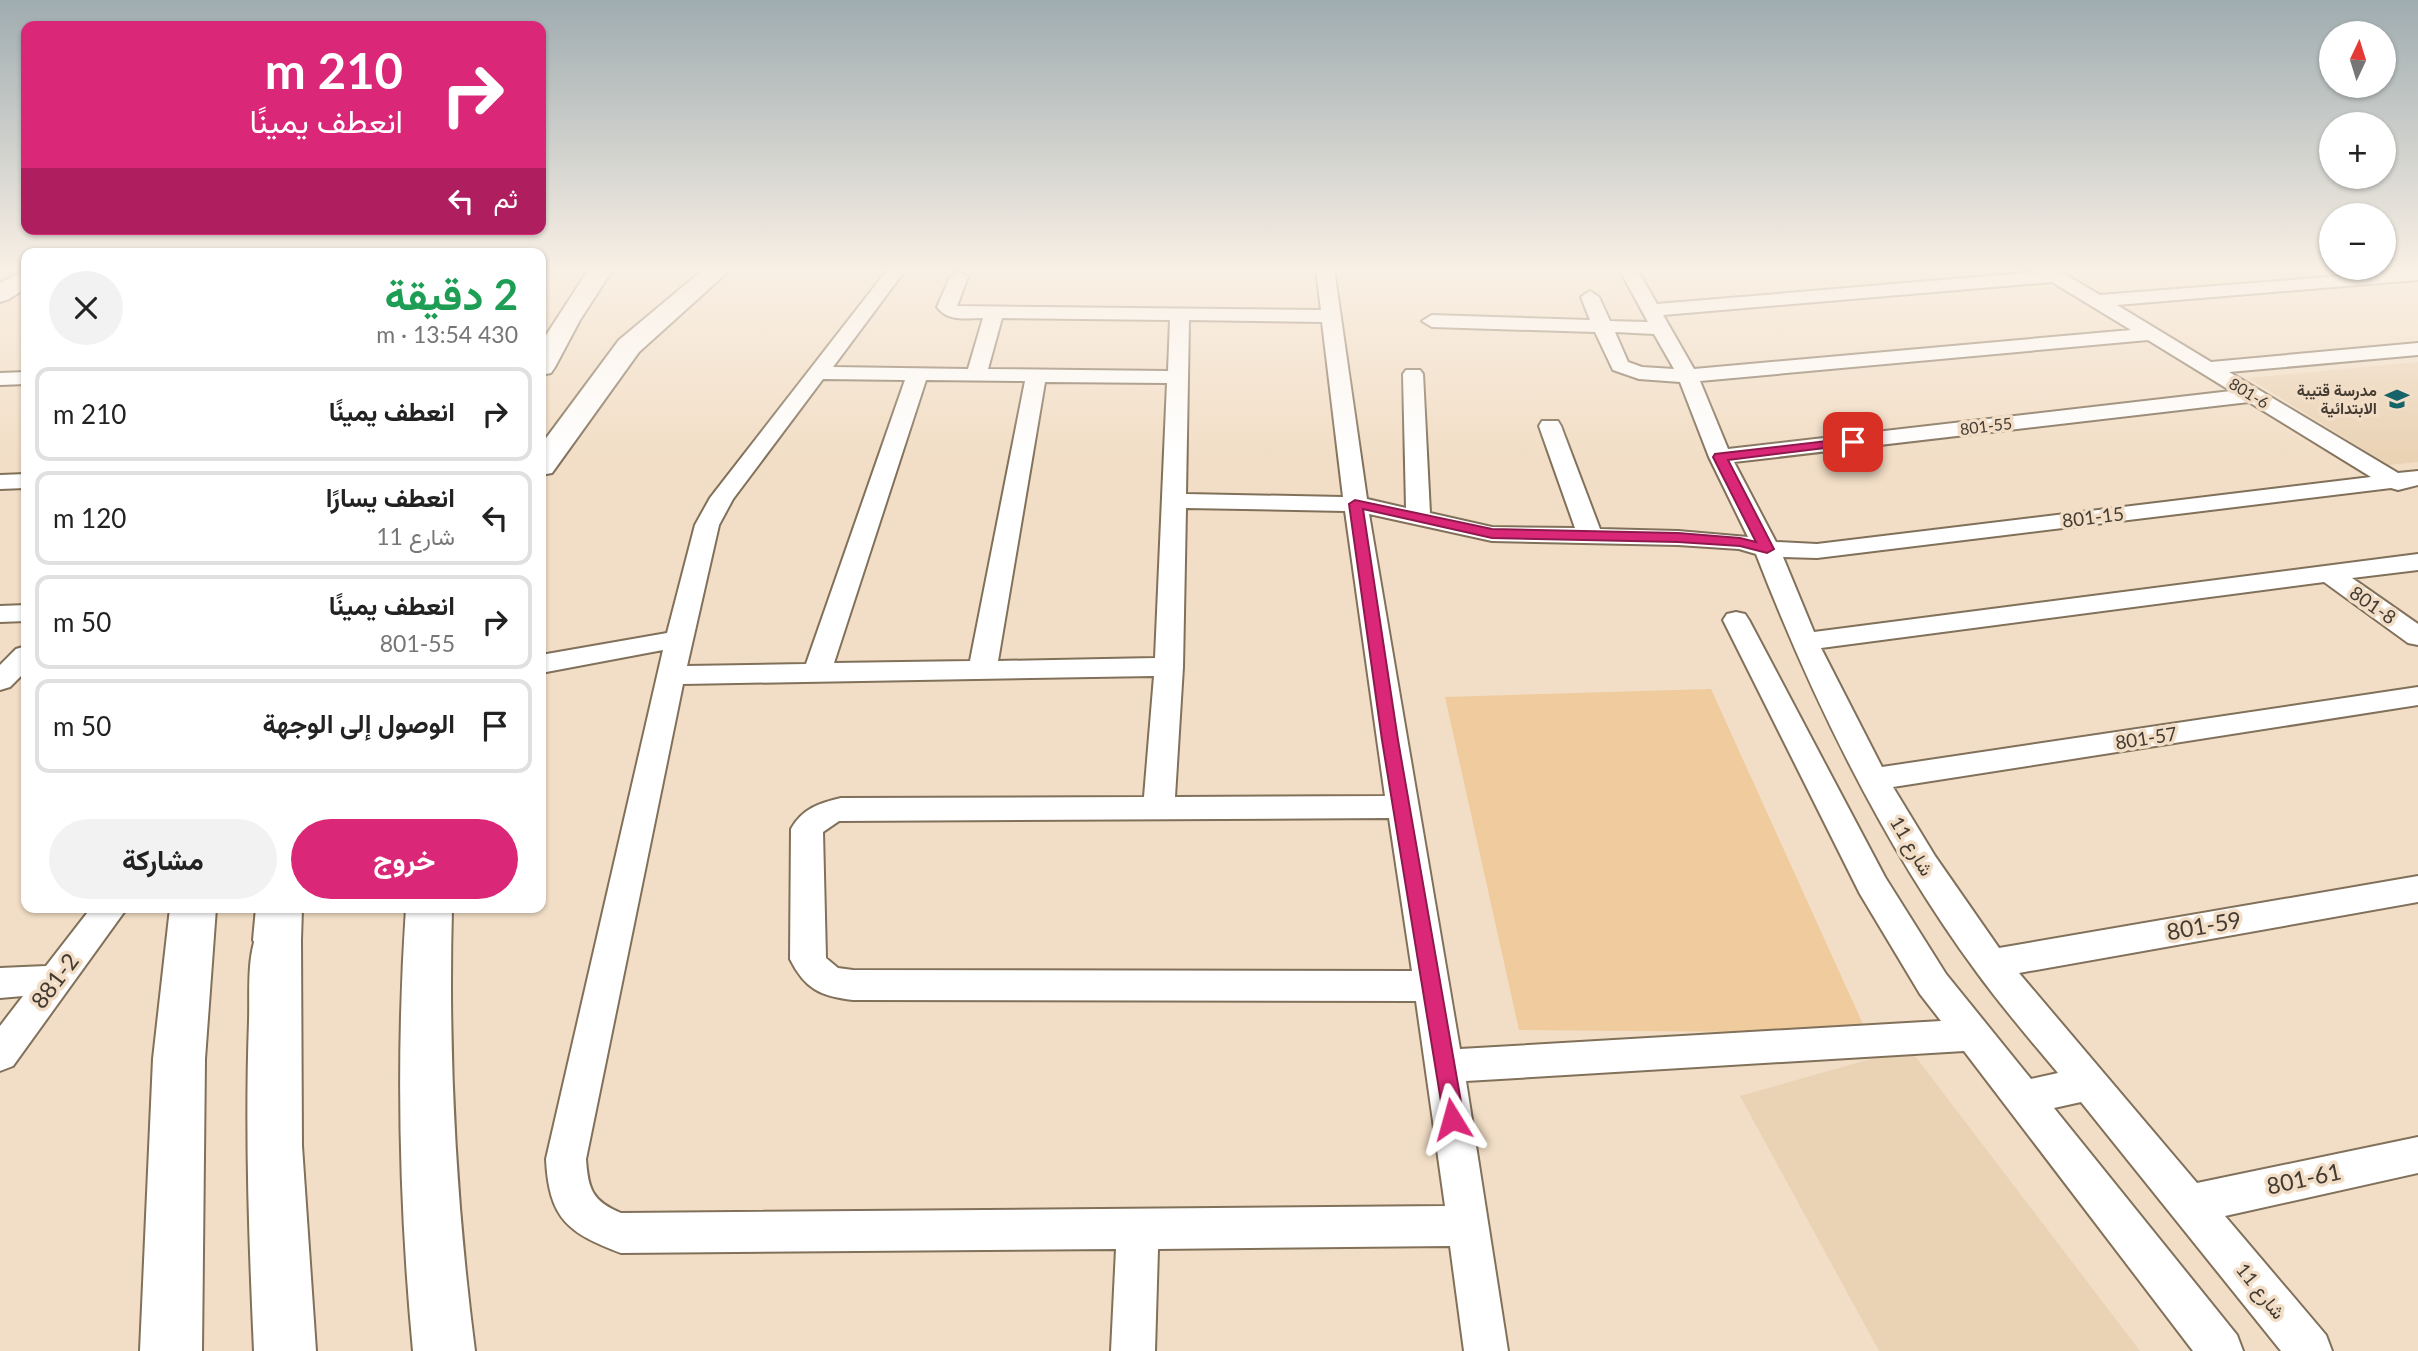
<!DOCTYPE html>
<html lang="ar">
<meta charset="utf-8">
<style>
:root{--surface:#fff;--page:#f2f2f2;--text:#222;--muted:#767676;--line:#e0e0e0;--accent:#db2777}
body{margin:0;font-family:Lato,Vazirmatn,sans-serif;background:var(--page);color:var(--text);direction:rtl;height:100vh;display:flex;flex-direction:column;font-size:26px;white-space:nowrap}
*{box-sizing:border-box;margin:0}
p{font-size:23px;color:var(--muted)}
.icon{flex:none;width:38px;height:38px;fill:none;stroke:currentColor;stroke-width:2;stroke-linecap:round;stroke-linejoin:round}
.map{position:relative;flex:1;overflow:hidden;direction:ltr}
.drawer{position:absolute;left:21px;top:248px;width:525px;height:665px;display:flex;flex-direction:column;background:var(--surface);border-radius:14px;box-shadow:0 2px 5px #0004;direction:rtl}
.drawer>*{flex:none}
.top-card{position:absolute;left:21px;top:21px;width:525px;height:214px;border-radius:14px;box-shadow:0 2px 5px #0004;direction:rtl;background:#db2777;color:#fff;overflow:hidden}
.needle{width:46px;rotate:4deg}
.controls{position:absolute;left:2319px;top:21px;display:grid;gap:14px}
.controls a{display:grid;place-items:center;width:77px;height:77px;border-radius:50%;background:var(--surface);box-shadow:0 2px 5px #0004;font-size:35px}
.pin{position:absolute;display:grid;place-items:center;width:60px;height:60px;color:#fff;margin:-30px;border-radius:14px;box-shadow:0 4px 10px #0006}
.me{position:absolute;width:77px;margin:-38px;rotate:352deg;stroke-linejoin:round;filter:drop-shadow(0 0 5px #0008)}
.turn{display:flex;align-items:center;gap:24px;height:147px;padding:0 28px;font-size:32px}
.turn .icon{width:91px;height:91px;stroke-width:2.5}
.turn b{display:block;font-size:49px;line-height:60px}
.then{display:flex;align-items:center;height:66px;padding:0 28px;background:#0003;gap:14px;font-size:26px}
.round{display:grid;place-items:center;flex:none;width:74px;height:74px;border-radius:37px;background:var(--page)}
.head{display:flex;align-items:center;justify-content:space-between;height:119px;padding:0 28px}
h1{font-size:42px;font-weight:700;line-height:52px;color:#1e9e55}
.primary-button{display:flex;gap:14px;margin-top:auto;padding:14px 28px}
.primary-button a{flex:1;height:80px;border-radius:42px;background:var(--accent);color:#fff;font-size:28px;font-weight:700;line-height:80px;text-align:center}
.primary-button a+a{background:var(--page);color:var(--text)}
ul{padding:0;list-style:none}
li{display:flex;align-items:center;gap:21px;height:94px;margin:0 14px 10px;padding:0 14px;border:4px solid var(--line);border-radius:14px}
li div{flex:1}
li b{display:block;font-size:26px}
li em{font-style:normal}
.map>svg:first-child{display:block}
.built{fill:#ead2b4}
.green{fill:#efcb9d}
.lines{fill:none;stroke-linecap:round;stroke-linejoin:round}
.street-casing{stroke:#81705a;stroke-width:4}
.secondary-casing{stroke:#81705a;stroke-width:4}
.primary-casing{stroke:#81705a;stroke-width:4}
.highway-casing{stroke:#81705a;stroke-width:4}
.street{fill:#fff;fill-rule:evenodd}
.secondary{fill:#fff;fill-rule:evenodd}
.primary{fill:#fff;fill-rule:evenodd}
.highway{fill:#fff;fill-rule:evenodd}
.route{fill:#db2777;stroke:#8e194d;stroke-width:2}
.labels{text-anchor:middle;stroke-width:7;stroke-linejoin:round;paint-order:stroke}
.far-poi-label{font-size:16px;font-weight:bold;fill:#433b32;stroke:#f2dec6;text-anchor:end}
.far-street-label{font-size:16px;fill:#433b32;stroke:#f2dec6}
.street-label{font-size:19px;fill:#433b32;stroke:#f2dec6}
.near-street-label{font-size:23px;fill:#433b32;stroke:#f2dec6}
</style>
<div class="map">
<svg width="2418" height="1351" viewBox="0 0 2418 1351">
<rect width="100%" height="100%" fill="#f2dec6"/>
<path class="built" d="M2418 362V462L2389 465 2248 378Z
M1909 1048 2140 1351H1879L1740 1096Z"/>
<path class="green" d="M1711 689 1867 1033 1519 1030 1445 697Z"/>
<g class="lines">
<g class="street-casing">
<path id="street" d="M888 269H906L833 367 968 369 983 318C966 318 948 322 937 307L950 277 959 272 968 277 957 306 1321 310 1316 269H1334L1367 499 1406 508 1403 374 1406 370H1420L1423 374 1430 513 1492 527 1575 528 1539 426 1542 421H1558L1561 426 1600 529 1678 531 1748 537 1709 457 1680 382 1639 379 1613 370 1595 332 1432 327 1422 321 1432 315 1590 320 1581 297 1590 291 1599 297 1610 321 1648 322 1619 269H1637L1657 304 2037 272 2035 269H2056L2100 295 2418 270V280L2117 305 2211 362 2418 343V355L2229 372 2398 473 2418 471V485L2398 490 2391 488 1817 558 1783 557 1814 632 2418 554V570L2352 578 2418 624V645L2408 643 2324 582 1821 648 1882 767 2418 687V705L1893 787 1935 856 1999 948 2418 876V902L2019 973 2197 1183 2418 1137V1173L2225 1216 2326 1335 2332 1351H2281L2081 1102 2054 1108 2237 1335 2243 1351H2193L1964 1051 1466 1081 1508 1351H1464L1450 1246 1158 1249 1155 1351H1111L1116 1249 621 1253C568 1233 549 1219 546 1159L663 650 541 673V655L667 633 695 525 710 498ZM2052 282 2131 330 1694 369 1663 315ZM1002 318 1170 320 1168 371 988 369ZM1189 320 1322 322 1343 497 1186 494ZM1615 332 1654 334 1674 369 1642 367 1628 362ZM2148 340 2231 391 1728 449 1700 381ZM823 379 905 380 806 664 687 666 719 525 733 499ZM926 380 1025 381 970 661 834 663ZM1045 382 1167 383 1155 658 998 661ZM2249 402 2371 477 1817 544 1776 542 1734 462ZM1186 508 1345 511 1385 796 1175 797 1183 667ZM1369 514 1492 541 1678 545 1739 549 1756 554C1813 701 1884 847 1978 974 2003 1008 2031 1041 2058 1073L2031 1079 1946 974 1885 877 1749 620 1745 614 1736 612 1727 614 1723 620 1860 894 1920 994 1941 1021 1460 1049ZM1154 676 1144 797 841 798C819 803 802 809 791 829L790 959C805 989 820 996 853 1000L1416 1001 1445 1206 621 1213C592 1201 588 1189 586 1159L683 684ZM1389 818 1412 971 853 970 838 968 826 958 823 832 839 821Z
M26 372V384L0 385V373Z
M26 474V488L0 489V475Z
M26 605V621L0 622V606Z
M26 646V671L10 687 0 690V665L16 649Z
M91 908H127L13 1066 0 1071V1026L23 996 0 998V968L46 966Z"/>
</g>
<g class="secondary-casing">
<path id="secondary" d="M26 270V288L9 299 0 302V283Z
M170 908H216L205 1059 202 1351H140L153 1059Z"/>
</g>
<g class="primary-casing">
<path id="primary" d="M406 908H452C448 1057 456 1204 475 1351H413C399 1203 396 1056 406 908Z
M277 921 294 927 301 940 302 1146 316 1351H254C249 1241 245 1131 249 1021 250 991 246 953 260 927Z"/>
</g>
<g class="highway-casing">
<path id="highway" d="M589 269H613L580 320 555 367 551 373 541 375V343Z
M704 269H731L639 352 552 473 541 475V445L619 340Z
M256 908H302L301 940 294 953 277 959 260 953 253 940Z"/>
</g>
<use href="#street" class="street"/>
<use href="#secondary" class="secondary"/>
<use href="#primary" class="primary"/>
<use href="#highway" class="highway"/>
</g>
<linearGradient id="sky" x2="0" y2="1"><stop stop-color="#9facb0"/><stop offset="0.59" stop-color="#f9f0e5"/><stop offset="1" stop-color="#f9f0e5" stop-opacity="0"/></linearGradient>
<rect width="2418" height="458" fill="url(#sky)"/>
<path class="route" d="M1853 438 1859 442 1857 444 1728 460 1774 549 1767 553 1740 546 1678 542 1492 538 1363 509 1398 740 1464 1119 1460 1126 1452 1129 1445 1126 1382 740 1349 504 1355 500 1492 529 1678 533 1740 538 1756 542 1713 457 1715 454Z"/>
<defs>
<g id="school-bare" transform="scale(1.89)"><path d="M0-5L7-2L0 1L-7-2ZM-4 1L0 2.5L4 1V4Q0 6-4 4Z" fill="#16646a" stroke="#f2dec6" stroke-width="2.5" paint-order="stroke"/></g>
</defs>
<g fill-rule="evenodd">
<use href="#school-bare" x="2397" y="399"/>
</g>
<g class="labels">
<g class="far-poi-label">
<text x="2377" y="396">مدرسة قتيبة<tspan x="2377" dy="18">الابتدائية</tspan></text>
</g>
<g class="far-street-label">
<text transform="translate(2249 393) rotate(31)" y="6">801-6</text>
<text transform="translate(1986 426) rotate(-7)" y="6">801-55</text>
</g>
<g class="street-label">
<text transform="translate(2093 517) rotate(-7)" y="7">801-15</text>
<text transform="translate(2373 605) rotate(35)" y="7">801-8</text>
<text transform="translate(2146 738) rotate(-9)" y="7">801-57</text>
<text transform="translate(1912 846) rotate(59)" y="7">شارع 11</text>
<text transform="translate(2261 1291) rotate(51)" y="7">شارع 11</text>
</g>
<g class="near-street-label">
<text transform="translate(2204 926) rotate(-10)" y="8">801-59</text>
<text transform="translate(55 981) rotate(-53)" y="8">881-2</text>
<text transform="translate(2304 1179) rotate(-12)" y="8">801-61</text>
</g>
</g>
</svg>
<div class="controls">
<a><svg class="needle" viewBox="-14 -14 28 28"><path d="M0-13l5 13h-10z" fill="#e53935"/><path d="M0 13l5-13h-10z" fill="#767676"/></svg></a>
<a>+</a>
<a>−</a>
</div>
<div class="pin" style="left:1853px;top:442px;background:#d93025"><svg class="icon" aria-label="arrive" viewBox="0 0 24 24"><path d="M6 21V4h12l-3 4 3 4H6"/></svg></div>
<svg class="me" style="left:1452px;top:1119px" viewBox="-20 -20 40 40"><path d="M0-17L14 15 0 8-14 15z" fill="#db2777" stroke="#fff" stroke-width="4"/></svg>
<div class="top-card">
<div class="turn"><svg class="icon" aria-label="right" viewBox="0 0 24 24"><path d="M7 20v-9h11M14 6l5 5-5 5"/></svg><div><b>210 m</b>انعطف يمينًا</div></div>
<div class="then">ثم<svg class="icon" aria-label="left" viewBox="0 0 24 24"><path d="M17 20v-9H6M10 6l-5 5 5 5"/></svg></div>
</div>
<section class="drawer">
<div class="head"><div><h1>2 دقيقة</h1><p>430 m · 13:54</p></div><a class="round"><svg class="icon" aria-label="close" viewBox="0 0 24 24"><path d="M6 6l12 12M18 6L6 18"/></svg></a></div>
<ul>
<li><svg class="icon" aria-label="right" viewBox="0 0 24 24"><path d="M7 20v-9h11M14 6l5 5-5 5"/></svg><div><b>انعطف يمينًا</b></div><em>210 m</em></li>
<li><svg class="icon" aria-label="left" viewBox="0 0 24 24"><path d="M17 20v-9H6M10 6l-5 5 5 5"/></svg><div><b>انعطف يسارًا</b><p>شارع 11</p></div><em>120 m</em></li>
<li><svg class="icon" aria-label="right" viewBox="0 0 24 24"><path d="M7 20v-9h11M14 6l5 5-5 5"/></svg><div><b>انعطف يمينًا</b><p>801-55</p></div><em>50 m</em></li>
<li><svg class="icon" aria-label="arrive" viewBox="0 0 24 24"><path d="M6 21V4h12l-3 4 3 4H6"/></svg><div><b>الوصول إلى الوجهة</b></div><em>50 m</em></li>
</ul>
<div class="primary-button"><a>خروج</a><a>مشاركة</a></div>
</section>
</div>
